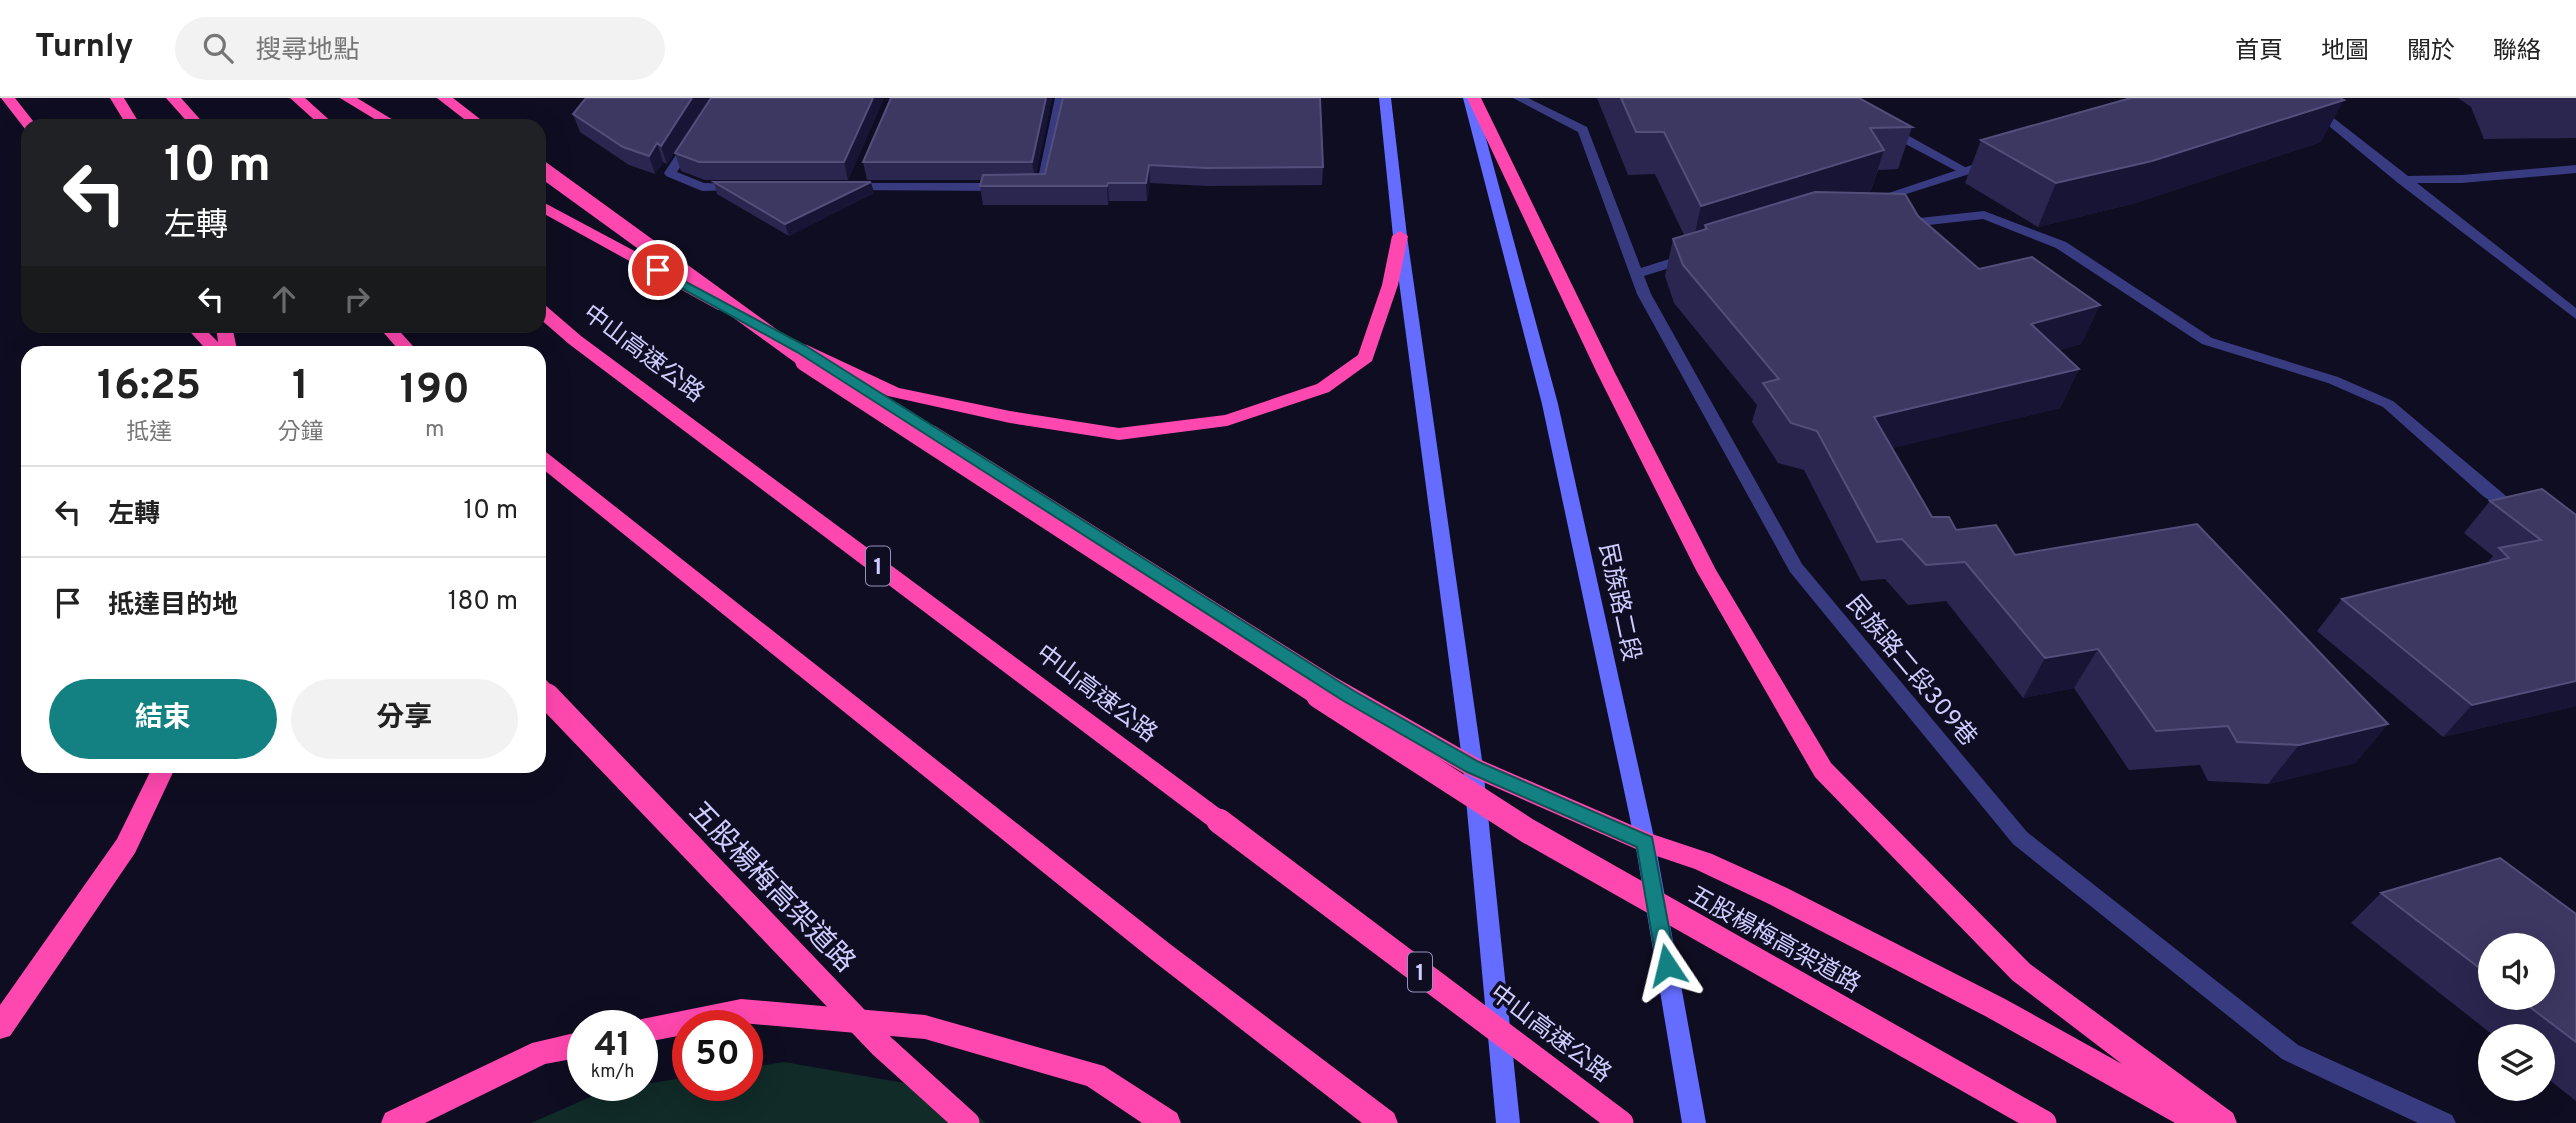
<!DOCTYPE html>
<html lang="zh-TW">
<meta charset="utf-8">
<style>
:root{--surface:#fff;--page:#f2f2f2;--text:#222;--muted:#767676;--line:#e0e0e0;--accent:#138082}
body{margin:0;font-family:Overpass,"Noto Sans TC",sans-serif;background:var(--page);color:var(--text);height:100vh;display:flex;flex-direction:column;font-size:26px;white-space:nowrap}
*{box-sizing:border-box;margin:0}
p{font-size:23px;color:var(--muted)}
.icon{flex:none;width:38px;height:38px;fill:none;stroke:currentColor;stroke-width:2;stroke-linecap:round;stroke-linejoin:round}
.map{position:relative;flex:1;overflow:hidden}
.sheet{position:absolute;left:21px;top:248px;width:525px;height:427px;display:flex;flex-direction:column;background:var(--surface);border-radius:21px;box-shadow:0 7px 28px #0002}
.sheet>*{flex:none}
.banner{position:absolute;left:21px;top:21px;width:525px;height:214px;border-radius:21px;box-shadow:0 7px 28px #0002;background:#202124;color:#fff;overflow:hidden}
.controls{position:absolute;left:2478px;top:835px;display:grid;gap:14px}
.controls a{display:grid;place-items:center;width:77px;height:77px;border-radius:50%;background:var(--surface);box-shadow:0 7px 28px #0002;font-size:35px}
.speed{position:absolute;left:567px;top:912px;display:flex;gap:14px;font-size:35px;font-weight:700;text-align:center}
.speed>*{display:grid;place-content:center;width:91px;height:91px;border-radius:50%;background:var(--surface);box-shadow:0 7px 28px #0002;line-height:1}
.speed small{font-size:18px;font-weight:400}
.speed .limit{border:10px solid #d22;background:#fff;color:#111}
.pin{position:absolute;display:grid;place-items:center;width:60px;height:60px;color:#fff;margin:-30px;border:4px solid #fff;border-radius:50%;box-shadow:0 2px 7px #0007}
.me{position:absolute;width:77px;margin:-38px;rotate:350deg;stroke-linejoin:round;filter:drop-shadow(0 0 5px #0008)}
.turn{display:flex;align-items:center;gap:24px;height:147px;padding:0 28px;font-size:32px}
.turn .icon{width:91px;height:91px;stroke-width:2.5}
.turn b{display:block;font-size:49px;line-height:60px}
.lanes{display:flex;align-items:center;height:66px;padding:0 28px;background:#0003;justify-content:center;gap:35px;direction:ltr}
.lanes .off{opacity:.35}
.eta{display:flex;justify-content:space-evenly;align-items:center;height:119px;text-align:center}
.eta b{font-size:42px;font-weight:700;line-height:49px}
.button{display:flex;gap:14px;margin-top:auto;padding:14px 28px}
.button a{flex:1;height:80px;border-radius:42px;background:var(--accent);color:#fff;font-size:28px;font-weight:700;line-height:80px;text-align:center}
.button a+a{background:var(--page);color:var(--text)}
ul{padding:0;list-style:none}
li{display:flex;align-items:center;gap:21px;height:91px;padding:0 28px;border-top:2px solid var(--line)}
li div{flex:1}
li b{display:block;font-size:26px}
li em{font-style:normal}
header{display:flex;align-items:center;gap:42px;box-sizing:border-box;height:98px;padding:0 35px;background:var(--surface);border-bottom:2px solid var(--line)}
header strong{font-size:33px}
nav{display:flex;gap:38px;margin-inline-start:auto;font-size:24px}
.search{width:490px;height:63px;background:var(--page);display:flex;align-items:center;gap:18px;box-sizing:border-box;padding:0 24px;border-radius:38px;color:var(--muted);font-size:26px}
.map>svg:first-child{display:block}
.green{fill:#102b28}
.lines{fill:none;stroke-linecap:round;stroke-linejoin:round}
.service{fill:#383b80;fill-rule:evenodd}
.minor{fill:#383b80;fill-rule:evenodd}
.secondary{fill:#646dff;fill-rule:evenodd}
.motorway{fill:#ff48af;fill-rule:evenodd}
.motorway-bridge-far2{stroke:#ff48af;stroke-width:16}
.motorway-bridge-far1{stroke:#ff48af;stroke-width:20}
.motorway-bridge{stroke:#ff48af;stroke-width:25}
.wall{fill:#2a264f;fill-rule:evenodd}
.shaded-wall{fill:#181435}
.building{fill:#3c3862;stroke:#534f7b;stroke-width:2}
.route{fill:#138082;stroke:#0c5354;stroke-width:2}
.labels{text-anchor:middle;stroke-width:7;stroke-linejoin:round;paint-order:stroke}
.shield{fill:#0f0d21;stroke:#9593bc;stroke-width:2}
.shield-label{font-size:23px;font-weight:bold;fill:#cfcdff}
.street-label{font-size:24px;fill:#cfcdff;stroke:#0f0d21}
.near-street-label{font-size:28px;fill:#cfcdff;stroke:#0f0d21}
</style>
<header>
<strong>Turnly</strong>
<div class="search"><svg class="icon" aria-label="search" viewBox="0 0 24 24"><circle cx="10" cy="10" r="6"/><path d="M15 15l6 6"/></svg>搜尋地點</div>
<nav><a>首頁</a><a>地圖</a><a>關於</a><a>聯絡</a></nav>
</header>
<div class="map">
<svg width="2576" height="1025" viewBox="0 0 2576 1025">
<rect width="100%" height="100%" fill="#0f0d21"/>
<path class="green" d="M784 964 950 993 986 1025H531L604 993 688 979V987H747V970Z"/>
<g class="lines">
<path class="service" d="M1055 0H1067L1048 89 1042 93 1027 92V86L1037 85Z
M1513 0H1528L1587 29 1641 170 1685 156H1695V162L1644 178 1651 196 1802 466 2027 734 2298 947 2452 1017 2456 1025H2418L2282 961 2013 746 1790 474 1637 196 1578 34Z
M2295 0H2308L2408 78 2462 77 2576 67V75L2462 85H2417L2576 210V221L2398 85Z
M689 42 695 46 677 74 704 85 741 86V92L702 93 666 78 664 75 685 43Z
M1981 64 1987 68 1985 71 1875 106 1871 107 1865 103Z
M849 85H1003L1009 89 1003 93 845 92V86Z
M1984 113 2066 144 2212 240 2338 279 2393 303 2524 413 2522 417H2510L2483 398 2383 309 2328 285 2202 246 2056 150 1983 121 1901 130 1895 126 1901 122Z"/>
<path class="minor" d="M1883 28H1891L1972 73 1962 76 1883 34Z"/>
<path class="secondary" d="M1379 0H1391L1407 138 1483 669 1520 1025H1496L1463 669 1393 138Z
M1463 0H1475L1558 306 1655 744 1706 1025H1682L1635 744 1542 306Z"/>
<path class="motorway" d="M1 0H15L37 28H28V32L25 31Z
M110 0H124L141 28H127Z
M166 0H181L206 28H191Z
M290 0H305L336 28H321Z
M340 0H357L403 28H386Z
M437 0H453L489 28H473Z
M1467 0H1481L1615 275 1716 472 1831 665 2030 866 2233 1015 2237 1025H2175L1987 919 1769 806 1695 771 1636 751 1465 676 1319 591 919 332 921 328H935L1335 579 1481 662 1652 736 1712 756 1787 790 2005 901 2122 966 2012 882 1815 679 1696 472 1597 275Z
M539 102 730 204 732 208 730 212H718L539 113Z
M1400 133 1408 138 1398 187 1372 263 1329 294 1227 328 1119 342 1010 325 888 298 795 255 792 251 801 246 807 247 899 290 1010 313 1119 330 1225 317 1317 286 1358 257 1382 187 1392 138Z
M539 206 545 207 581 238 1227 716 1231 723 1227 730 1219 733 1211 730 569 246 539 220Z
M185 228H202L218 244 216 228H232L238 256H210Z
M378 228H395L420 256H402Z
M539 352 546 354 1170 846 1394 1015 1398 1025H1362L1152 862 539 368Z
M153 668H176L135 755 10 938 0 941V907L117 741Z
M741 901 925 917 1104 968 1177 1015 1181 1025H1142L1087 988 925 941 741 925 688 928V936L642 945V928H631L642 921Z
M583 933V959L545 966 425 1025H381L385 1015 532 945Z"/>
<path class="motorway-bridge-far2" d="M539 69 808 264"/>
<path class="motorway-bridge-far1" d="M805 263 1322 600
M539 589 549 600"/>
<path class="motorway-bridge" d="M547 598 882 948 967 1025
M1319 598 1528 733 2044 1025
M1219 723 1621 1025"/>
</g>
<path class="wall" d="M709 0 667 66 663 64 655 76 629 67 580 34 573 16Z
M711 0H884L848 82H705L681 73 675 55Z
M1052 0 1036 76H1045L1063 0 1323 69 1322 87 1207 88 1150 85 1147 103H1109L1108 107H983L980 88 981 82H867L863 64Z
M1597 0H1859L1912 29 1898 71 1878 72 1870 95 1918 118 1979 171 2100 207 2081 246 2059 252 2079 271 2060 310 1892 350 1932 419 1956 432 2015 457 2388 626 2355 665 2268 686 2208 683 2200 667 2129 672 2074 590 2023 600 1946 503 1908 507 1885 481 1861 483 1804 372 1778 365 1752 324 1757 307 1674 205 1665 178 1673 141 1684 137 1655 76 1628 77Z
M2458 0H2576V40L2484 41 2471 9Z
M1981 42 2321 44 2132 106 2038 129 1965 85Z
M714 84 874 95 789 138 717 96Z
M2490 403 2576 417V608L2443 639 2317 533 2342 501 2487 465 2493 458 2464 435Z
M2381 795 2576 816V1003L2543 977V938H2494L2351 825ZM2490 847 2543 900H2490Z"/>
<path class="shaded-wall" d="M692 0H709L667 66 661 48Z
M873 0H884L848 82 844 64Z
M1046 0H1052L1035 82 1032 64Z
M2344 2 2321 44 2132 106 2038 129 2056 85Z
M657 45 663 64 655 76 649 58Z
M1884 52 1870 95 1707 131 1705 127 1700 149 1691 152 1701 108Z
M1149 67 1150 85 1147 103 1146 85Z
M871 84 874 95 789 138 785 126Z
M1108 85 1109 103 1108 107 1107 88Z
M2100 207 2081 246 2013 264 2031 226Z
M2079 271 2060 310 1860 358 1874 319Z
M2098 551 2074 590 2023 600 2045 560Z
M2576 583V608L2443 639 2472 607Z
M2388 626 2355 665 2268 686 2299 647Z"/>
<path class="building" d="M586 0H692L661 48 657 45 649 58 623 49 573 16Z
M711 0H873L844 64H699L675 55Z
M891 0H1046L1032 64H863Z
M1063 0H1320L1323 69 1206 70 1149 67 1146 85H1108L1107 88H980L983 77 1045 76Z
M1621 0H1859L1912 29 1870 30 1884 52 1701 108 1664 34H1636Z
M2131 0H2340L2344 2 2152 63 2056 85 1981 42Z
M714 84H871L785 126Z
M1815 94 1905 96 1918 118 1979 171 2032 159 2100 207 2031 226 2079 271 1874 319 1932 419H1949L1956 432 1996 427 2015 457 2197 426 2388 626 2299 647 2237 644 2228 628 2156 633 2098 551 2045 560 1965 464 1926 467 1902 441 1877 444 1817 333 1791 325 1763 285 1779 281 1683 167 1673 141 1707 131 1705 127Z
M2542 391 2576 417V583L2472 607 2342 501 2509 460 2499 450 2541 442 2490 403Z
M2500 760 2576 816V944L2518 900H2543V847H2490V878L2381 795Z"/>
<path class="route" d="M658 169 806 248 1354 593 1479 664 1652 739 1676 867 1674 874 1667 876 1660 874 1657 867 1637 749 1467 674 1342 602 797 254 654 175 652 172Z"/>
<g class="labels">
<g class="shield">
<rect x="866" y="448.5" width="24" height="39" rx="5"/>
<rect x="1408" y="854.5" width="24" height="39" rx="5"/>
</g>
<g class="shield-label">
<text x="878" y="476">1</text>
<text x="1420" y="882">1</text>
</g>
<g class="street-label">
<text transform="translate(644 255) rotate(37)" y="8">中山高速公路</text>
<text transform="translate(1620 504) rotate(78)" y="8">民族路二段</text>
<text transform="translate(1912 572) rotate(50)" y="8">民族路二段309巷</text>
<text transform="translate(1097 595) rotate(37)" y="8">中山高速公路</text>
<text transform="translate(1775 841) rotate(29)" y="8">五股楊梅高架道路</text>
<text transform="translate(1551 935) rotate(37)" y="8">中山高速公路</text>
</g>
<g class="near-street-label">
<text transform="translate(773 788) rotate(46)" y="10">五股楊梅高架道路</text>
</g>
</g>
</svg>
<div class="controls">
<a><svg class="icon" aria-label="sound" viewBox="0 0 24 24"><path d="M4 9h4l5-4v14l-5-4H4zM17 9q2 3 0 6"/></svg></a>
<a><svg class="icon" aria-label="layers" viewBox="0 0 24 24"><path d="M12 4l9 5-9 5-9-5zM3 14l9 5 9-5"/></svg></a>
</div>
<div class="speed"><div>41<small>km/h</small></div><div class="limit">50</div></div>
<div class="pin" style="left:658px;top:172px;background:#d93025"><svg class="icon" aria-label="arrive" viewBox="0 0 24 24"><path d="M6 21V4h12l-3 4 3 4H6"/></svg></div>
<svg class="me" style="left:1667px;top:867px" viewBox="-20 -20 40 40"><path d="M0-17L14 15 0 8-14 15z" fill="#138082" stroke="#fff" stroke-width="4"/></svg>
<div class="banner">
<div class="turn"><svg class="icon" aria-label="left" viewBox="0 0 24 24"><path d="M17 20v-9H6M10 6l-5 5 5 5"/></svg><div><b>10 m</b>左轉</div></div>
<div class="lanes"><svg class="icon" aria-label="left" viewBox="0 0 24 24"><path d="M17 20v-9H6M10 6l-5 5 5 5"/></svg><svg class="icon off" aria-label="ahead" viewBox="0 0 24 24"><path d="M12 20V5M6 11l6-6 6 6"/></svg><svg class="icon off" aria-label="right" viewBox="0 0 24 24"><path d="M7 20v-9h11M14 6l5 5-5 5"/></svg></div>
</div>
<section class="sheet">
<div class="eta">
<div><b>16:25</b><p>抵達</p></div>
<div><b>1</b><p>分鐘</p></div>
<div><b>190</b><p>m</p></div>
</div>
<ul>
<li><svg class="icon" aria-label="left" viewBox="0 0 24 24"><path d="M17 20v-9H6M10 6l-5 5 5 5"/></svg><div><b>左轉</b></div><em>10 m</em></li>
<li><svg class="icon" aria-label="arrive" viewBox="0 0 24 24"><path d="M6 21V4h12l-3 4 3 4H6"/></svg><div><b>抵達目的地</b></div><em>180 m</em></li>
</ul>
<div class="button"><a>結束</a><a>分享</a></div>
</section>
</div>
